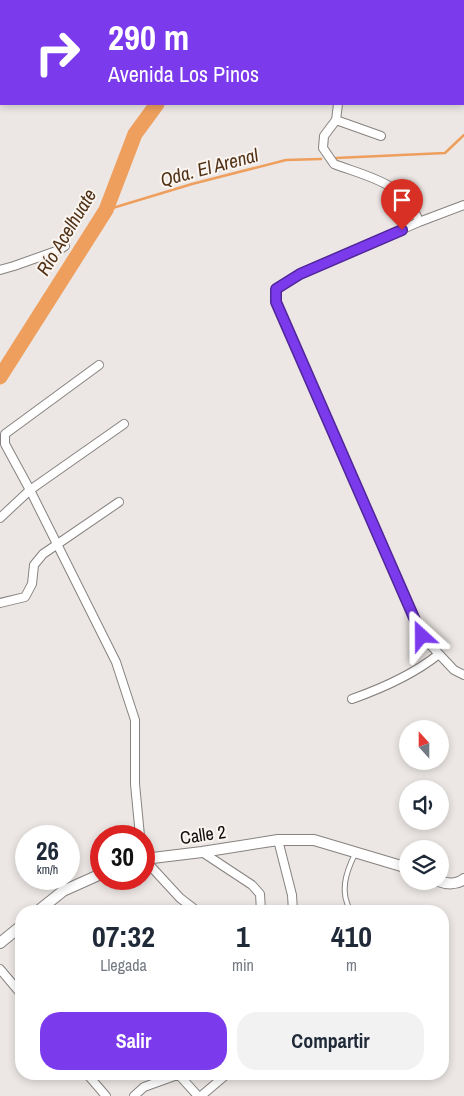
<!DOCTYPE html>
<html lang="es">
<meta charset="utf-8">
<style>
:root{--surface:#fff;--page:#f2f2f3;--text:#1f2937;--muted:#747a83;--accent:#7c3aed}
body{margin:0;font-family:"Archivo Narrow",sans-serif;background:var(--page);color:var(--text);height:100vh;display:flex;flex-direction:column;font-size:19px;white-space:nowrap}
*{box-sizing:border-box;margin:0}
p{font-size:16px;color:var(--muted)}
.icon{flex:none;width:28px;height:28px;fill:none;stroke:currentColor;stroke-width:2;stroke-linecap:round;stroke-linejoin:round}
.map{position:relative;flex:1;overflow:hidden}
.side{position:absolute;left:15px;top:905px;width:434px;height:175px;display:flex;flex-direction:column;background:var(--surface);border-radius:20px;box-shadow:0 2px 8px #0003}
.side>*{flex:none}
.guide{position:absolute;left:0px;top:0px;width:465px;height:105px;box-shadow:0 2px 8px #0003;background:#7c3aed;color:#fff;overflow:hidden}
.needle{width:32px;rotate:339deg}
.buttons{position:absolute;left:399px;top:720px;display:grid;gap:10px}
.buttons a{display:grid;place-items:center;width:50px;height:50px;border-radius:50%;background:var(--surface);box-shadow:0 2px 8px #0003;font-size:25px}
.speed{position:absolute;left:15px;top:825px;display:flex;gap:10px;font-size:25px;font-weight:700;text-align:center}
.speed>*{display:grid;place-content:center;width:65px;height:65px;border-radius:50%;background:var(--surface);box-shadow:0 2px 8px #0003;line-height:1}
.speed small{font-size:12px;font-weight:400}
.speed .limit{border:8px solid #d22;background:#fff;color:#111}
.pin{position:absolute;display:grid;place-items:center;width:42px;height:42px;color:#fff;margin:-51px -21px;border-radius:50% 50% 50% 0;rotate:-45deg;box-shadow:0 0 5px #0007}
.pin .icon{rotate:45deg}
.me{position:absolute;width:55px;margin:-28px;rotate:336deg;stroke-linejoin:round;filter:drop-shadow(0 0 4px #0008)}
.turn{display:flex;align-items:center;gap:18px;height:105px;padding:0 25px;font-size:22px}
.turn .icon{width:65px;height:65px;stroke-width:2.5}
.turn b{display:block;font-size:35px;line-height:42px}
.eta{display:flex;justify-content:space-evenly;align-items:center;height:85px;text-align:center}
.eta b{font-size:30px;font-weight:800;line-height:35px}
.button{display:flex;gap:10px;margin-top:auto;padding:10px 25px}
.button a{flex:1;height:58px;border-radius:20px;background:var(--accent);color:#fff;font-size:20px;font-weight:800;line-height:58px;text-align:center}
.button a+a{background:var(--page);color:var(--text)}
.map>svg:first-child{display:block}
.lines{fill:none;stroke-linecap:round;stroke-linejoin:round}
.stream{stroke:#ee9f5d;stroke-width:2.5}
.river{stroke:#ee9f5d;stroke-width:15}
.service-casing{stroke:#87827f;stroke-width:6}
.minor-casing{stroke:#87827f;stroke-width:10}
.tertiary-casing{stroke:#87827f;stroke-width:12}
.service{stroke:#fff;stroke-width:4}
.minor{stroke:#fff;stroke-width:8}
.tertiary{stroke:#fff;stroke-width:10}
.route-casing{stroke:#51269a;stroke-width:12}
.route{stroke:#7c3aed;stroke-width:9}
.labels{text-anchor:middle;stroke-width:4;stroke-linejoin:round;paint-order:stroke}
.street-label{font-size:18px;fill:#100e0d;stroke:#faf5f1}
.water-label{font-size:19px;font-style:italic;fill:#513115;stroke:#faf5f1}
</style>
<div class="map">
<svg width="464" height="1096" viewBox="0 0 464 1096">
<rect width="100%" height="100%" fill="#ece7e4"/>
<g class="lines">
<path class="stream" d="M336 158 445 153 464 135
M106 210 192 184 286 160 321 159"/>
<path class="river" d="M277 1 278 0
M0 377 106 210 135 134 157 104"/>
<g class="service-casing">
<path id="service" d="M351 911C339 893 346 872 355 854"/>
</g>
<g class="minor-casing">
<path id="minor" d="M70 0V1
M29 1V0
M91 1 95 0
M0 8H1
M0 17 1 14
M338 104 336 120 324 136 323 148 334 164C368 177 406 183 419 222
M336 120 381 136
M464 205 419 222 299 274 276 289V302L422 636 454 670 464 675
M0 270 14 266 59 250 65 246
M99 365 5 434V444L30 490 116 662 135 720V784L140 836
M0 518 30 490 124 424
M0 603 25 597 32 584 34 565 43 554 119 502
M352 699C383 688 413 675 439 654
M278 840 292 895 293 911
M202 852 252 885 260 894 261 911
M144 859 180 898 197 911
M0 969 21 994
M87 1074 106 1096
M179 1075 198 1096
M134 1096 144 1087 180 1074
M201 1096 227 1074"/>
</g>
<g class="tertiary-casing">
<path id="tertiary" d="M144 859 202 852 278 840H314L408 868
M438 881C446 884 457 885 464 879
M38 911 63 891 101 874
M0 943 21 926"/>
</g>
<use href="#service" class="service"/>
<use href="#minor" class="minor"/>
<use href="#tertiary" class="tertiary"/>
</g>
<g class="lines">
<g class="route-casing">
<path id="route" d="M402 230 300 274 276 289V302L422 636"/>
</g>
<use href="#route" class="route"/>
</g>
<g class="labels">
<g class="street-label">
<text transform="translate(203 835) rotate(-8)" y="6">Calle 2</text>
</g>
<g class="water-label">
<text transform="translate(209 167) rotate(-15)" y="7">Qda. El Arenal</text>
<text transform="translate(66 232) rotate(-59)" y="7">Río Acelhuate</text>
</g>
</g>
</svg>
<div class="buttons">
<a><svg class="needle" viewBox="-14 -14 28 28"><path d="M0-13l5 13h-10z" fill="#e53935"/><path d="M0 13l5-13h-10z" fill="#747a83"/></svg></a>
<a><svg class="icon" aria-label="sound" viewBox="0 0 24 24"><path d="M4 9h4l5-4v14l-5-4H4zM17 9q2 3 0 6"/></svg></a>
<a><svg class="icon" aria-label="layers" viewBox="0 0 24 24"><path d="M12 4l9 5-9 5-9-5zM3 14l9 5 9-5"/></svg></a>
</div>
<div class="speed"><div>26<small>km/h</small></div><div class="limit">30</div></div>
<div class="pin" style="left:402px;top:230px;background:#d93025"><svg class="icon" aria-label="arrive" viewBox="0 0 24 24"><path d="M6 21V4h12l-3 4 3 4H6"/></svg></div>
<svg class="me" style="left:422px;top:636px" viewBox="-20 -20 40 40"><path d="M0-17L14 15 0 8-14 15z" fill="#7c3aed" stroke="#fff" stroke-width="4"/></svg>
<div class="guide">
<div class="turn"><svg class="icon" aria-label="right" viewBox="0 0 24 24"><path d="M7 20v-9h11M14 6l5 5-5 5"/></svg><div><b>290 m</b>Avenida Los Pinos</div></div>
</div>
<section class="side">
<div class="eta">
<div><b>07:32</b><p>Llegada</p></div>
<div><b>1</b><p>min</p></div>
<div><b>410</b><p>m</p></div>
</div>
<div class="button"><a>Salir</a><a>Compartir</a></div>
</section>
</div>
